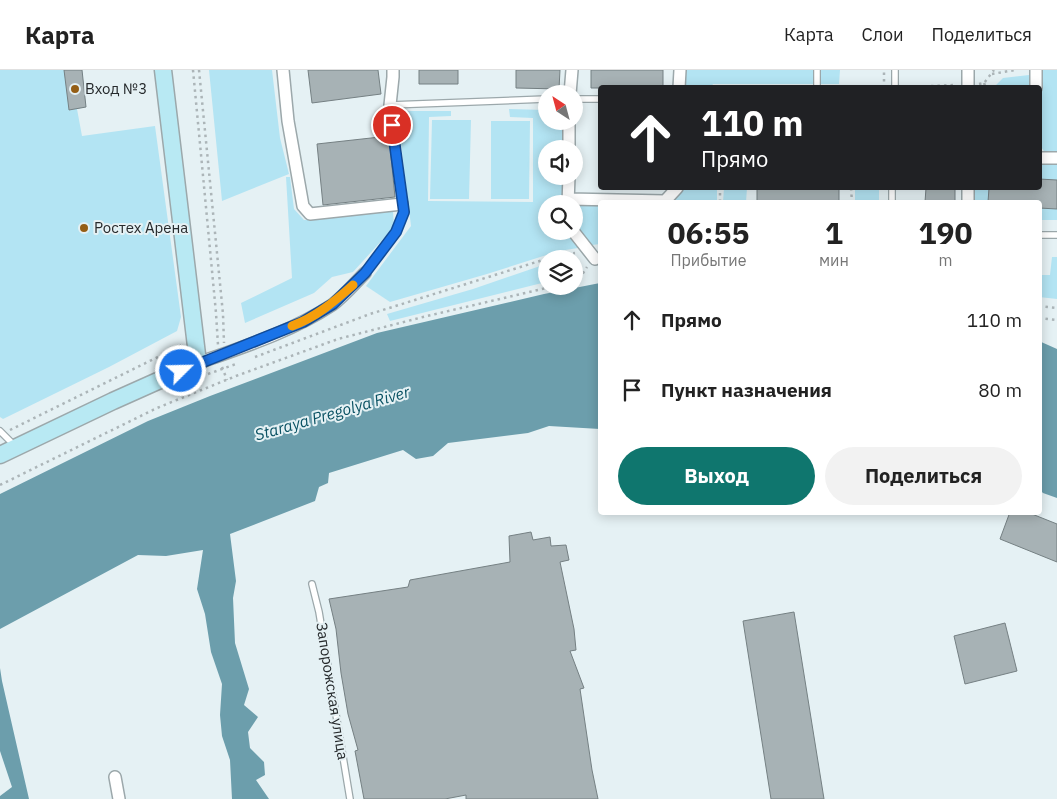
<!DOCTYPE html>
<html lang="ru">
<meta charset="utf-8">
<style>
:root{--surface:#fff;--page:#f2f2f2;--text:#222;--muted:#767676;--line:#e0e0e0;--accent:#0f766e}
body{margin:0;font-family:"IBM Plex Sans",sans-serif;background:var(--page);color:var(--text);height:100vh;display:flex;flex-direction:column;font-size:19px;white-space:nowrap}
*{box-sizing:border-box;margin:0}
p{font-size:16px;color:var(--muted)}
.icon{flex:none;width:28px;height:28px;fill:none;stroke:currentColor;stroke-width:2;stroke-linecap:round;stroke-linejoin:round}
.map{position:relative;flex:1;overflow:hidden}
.details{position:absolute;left:598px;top:130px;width:444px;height:315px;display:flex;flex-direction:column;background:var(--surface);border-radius:5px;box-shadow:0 2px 12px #0003}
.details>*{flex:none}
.hud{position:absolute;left:598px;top:15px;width:444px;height:105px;border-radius:5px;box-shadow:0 2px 12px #0003;background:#202124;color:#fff;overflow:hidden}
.needle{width:32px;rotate:324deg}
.buttons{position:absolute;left:538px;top:15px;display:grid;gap:10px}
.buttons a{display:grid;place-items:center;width:45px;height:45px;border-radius:50%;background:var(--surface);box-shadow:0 2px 12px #0003;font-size:25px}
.pin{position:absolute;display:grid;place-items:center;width:42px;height:42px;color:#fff;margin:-21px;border:2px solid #fff;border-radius:50%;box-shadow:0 1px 5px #0007}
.me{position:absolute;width:55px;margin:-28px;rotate:67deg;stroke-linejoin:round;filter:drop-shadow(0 0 4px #0008)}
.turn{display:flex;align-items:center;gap:18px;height:105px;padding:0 20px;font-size:22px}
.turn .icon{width:65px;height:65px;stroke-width:2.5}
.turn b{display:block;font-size:35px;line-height:42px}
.eta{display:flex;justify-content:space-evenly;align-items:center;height:85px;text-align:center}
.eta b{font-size:30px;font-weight:700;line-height:35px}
.primary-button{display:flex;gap:10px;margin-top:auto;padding:10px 20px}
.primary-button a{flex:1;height:58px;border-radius:30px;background:var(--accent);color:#fff;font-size:20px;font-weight:700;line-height:58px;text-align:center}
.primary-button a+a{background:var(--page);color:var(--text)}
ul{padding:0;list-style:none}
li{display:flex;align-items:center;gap:15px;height:70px;padding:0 20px}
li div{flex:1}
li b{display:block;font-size:19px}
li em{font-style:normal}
header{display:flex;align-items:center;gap:30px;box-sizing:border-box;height:70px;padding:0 25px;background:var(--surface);border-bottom:1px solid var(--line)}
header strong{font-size:24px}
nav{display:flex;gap:28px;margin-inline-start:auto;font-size:18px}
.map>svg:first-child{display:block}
.green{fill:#b3e4f3}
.water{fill:#6c9eac}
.building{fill:#a7b2b5;stroke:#758083}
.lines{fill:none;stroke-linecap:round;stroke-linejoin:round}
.lane-casing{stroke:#9ca8ab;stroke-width:8}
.street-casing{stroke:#9ca8ab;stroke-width:14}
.secondary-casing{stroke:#9ca8ab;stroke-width:19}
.path{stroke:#acb5b8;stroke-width:2.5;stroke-dasharray:2.5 4;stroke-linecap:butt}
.lane{stroke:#fff;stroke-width:5.5}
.street{stroke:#fff;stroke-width:11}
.secondary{stroke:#b8e9f3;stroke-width:16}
.route-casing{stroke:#114b97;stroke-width:12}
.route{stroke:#1a73e8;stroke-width:9}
.slow{stroke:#f59e0b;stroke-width:9}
.poi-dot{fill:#945e15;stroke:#e5f1f4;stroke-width:2}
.labels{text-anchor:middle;stroke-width:4;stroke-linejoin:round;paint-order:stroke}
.poi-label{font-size:15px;fill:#262a2c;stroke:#e5f1f4;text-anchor:start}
.street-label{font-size:15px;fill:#262a2c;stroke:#e5f1f4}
.water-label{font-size:16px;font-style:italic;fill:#0a5263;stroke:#e5f1f4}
</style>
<header>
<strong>Карта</strong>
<nav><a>Карта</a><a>Слои</a><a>Поделиться</a></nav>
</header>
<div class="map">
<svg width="1057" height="729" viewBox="0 0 1057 729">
<rect width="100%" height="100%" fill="#e5f1f4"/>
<path class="green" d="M0 0H82L86 37 77 39 82 66 155 56 181 247 177 261 109 297 3 349 0 347Z
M209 0H272L280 68 289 104 222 131Z
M685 0H840L839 14H713L711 17 684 18Z
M1042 0H1057V83L1044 81 1041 77Z
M1029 5V17H995L996 15 1003 8Z
M509 39 546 40V51H564V79H546V106H563V134H546V161H565L578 178 559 181 487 204 390 232 366 216 411 156 398 49 407 41H451V46L429 47 428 131 533 132V48L510 47Z
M432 50H471L469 129H430Z
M491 51H530L529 129H491Z
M1039 94H1057V150H1039V132H973V118H1039Z
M286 107H290L294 139 304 150 393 141 394 157 353 202 332 207 314 223 245 253 241 233 292 208Z
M681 118H717V132H669Z
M724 118H747L746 132H723Z
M855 118H879V132H855Z
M600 135V174L592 175 574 155V137L575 136Z
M1052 187H1057V229L1039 227V205H1050Z
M546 194V212L390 251 387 244 473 219Z"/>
<path class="water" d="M600 213V359L549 356 528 363 448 373 433 386 416 389 403 380 329 403 328 413 319 417 315 431 230 464 236 511 233 528 235 573 249 619 244 635 258 647 248 662 250 678 264 692 265 705 256 710 269 729H232L230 690 222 666 220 645 222 614 211 582 205 544 197 519 203 480 166 486 138 485 0 559V424L148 351 210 326 377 263 544 224Z
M1039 271 1057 279V428L1043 423 1039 419Z
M0 598 2 611 29 729H0V726L12 717 0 681Z"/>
<path class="building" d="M64 0H82L86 37 69 40Z
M308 0H378L381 24 312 33Z
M419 0H458V14H419Z
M516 0H560L559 19 516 18Z
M591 0H663V18H591Z
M389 66 395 127 323 135 317 74Z
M1039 109 1057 110V139L1039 138V132H988L989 118H1039Z
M757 118H839V132H757Z
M926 118H955V132H925Z
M1010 442H1027L1057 454V492L1000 469Z
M531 462 533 470 550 467 551 476 566 475 569 490 560 492 574 559 576 580 570 581 584 618 580 619 592 700 598 729H466V725L445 729H364L355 681 358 680 348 644 341 603 336 559 329 529 408 517 410 510 510 492 509 466Z
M794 542 824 729H771L743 551Z
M1005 553 1017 601 965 614 954 566Z"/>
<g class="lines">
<g class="lane-casing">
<path id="lane" d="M817 18V0
M895 18V0
M574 29H600
M892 132V118
M1039 165H1057
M365 203 396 163 404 142 390 35 546 29
M0 361 14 375
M312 514 319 542 350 729"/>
</g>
<g class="street-casing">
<path id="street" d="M283 0 288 51 303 136 310 144 402 134
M968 0V18
M679 18 680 0
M1036 18V0
M570 24 572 0
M390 35 393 7V0
M569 79V51
M1039 88H1057
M968 118V132
M569 129 665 131 677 118
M568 134 569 106
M573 161 595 189
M198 293C243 277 291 262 332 235 344 226 354 214 365 203
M115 707 119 729"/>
</g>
<g class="secondary-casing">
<path id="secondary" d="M0 385 113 331 198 293 163 0"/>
</g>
<path class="path" d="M193 0 216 243 218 275
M199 0 223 244 224 273
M992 4 1015 0
M984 13 986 18
M979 14 984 13 994 0
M905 17 956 15
M884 18V0
M851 118 852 132
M720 132V118
M548 189 559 185 575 183
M574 212 578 211 587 197
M1039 236 1057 238
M1039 248 1057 250
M255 287 370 244 546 189
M222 297 227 310
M208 304 236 294
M10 360 182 275
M0 415 157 338 236 306 338 269 423 247 555 216"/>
<use href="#lane" class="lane"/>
<use href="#street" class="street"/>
<use href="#secondary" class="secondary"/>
</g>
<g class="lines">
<g class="route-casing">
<path id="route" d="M181 301 303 252 333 234 365 203 396 162 404 142 392 55"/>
</g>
<use href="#route" class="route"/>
<path class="slow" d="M292 256C316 247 334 232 353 215"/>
</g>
<g class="poi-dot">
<circle cx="75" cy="19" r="5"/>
<circle cx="84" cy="158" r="5"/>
</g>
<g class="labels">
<g class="poi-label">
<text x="85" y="24">Вход №3</text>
<text x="94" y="163">Ростех Арена</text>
</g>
<g class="street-label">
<text transform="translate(332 621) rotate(81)" y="5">Запорожская улица</text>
</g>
<g class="water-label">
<text transform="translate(332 343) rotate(-16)" y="6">Staraya Pregolya River</text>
</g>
</g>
</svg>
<div class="buttons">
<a><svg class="needle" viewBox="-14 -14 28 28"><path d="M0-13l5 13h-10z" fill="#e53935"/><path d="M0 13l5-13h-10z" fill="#767676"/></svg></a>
<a><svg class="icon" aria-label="sound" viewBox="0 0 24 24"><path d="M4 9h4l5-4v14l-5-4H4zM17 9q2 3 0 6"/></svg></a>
<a><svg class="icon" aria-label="search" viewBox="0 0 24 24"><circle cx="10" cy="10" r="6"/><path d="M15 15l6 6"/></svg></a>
<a><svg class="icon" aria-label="layers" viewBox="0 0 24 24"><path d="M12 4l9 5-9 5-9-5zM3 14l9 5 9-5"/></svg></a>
</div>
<div class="pin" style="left:392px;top:55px;background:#d93025"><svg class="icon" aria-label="arrive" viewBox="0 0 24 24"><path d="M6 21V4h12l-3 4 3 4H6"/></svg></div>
<svg class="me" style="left:181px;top:301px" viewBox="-20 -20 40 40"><circle r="17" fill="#1a73e8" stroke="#fff" stroke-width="3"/><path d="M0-11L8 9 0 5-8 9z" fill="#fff"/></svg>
<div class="hud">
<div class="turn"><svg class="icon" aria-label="ahead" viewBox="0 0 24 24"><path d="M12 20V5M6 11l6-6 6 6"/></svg><div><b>110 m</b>Прямо</div></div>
</div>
<section class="details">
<div class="eta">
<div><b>06:55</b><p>Прибытие</p></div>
<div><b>1</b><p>мин</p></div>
<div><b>190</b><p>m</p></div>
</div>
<ul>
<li><svg class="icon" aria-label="ahead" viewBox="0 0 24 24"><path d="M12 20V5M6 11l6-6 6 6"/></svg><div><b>Прямо</b></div><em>110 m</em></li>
<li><svg class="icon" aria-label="arrive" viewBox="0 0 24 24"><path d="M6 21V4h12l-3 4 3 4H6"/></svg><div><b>Пункт назначения</b></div><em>80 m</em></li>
</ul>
<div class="primary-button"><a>Выход</a><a>Поделиться</a></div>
</section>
</div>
